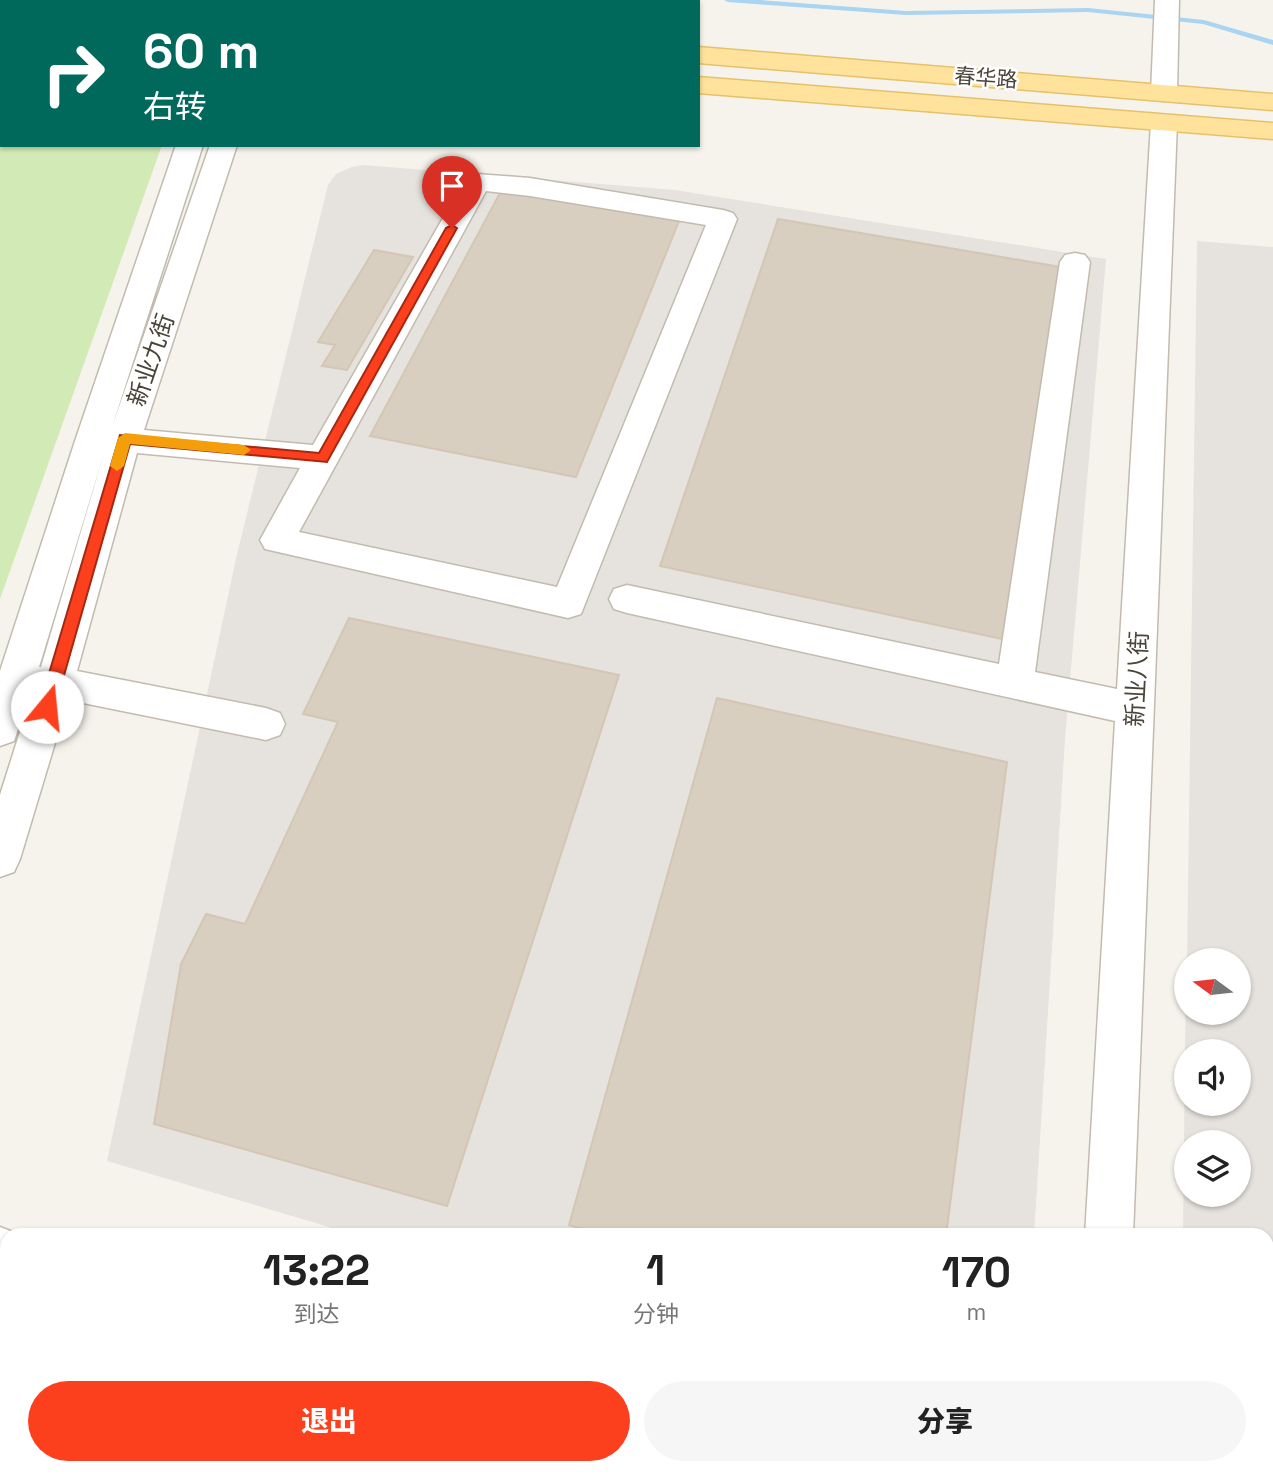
<!DOCTYPE html>
<html lang="zh">
<meta charset="utf-8">
<style>
:root{--surface:#fff;--page:#f6f6f6;--text:#222;--muted:#767676;--accent:#fc3f1d}
body{margin:0;font-family:"Space Grotesk","Noto Sans SC",sans-serif;background:var(--page);color:var(--text);height:100vh;display:flex;flex-direction:column;font-size:26px;white-space:nowrap}
*{box-sizing:border-box;margin:0}
p{font-size:23px;color:var(--muted)}
.icon{flex:none;width:38px;height:38px;fill:none;stroke:currentColor;stroke-width:2;stroke-linecap:round;stroke-linejoin:round}
.map{position:relative;flex:1;overflow:hidden}
.panel{position:absolute;left:0px;top:1228px;width:1274px;height:247px;display:flex;flex-direction:column;background:var(--surface);border-radius:21px 21px 0 0;box-shadow:0 2px 5px #0004}
.panel>*{flex:none}
.hud{position:absolute;left:0px;top:0px;width:700px;height:147px;box-shadow:0 2px 5px #0004;background:#00695c;color:#fff;overflow:hidden}
.needle{width:46px;rotate:285deg}
.fabs{position:absolute;left:1174px;top:948px;display:grid;gap:14px}
.fabs a{display:grid;place-items:center;width:77px;height:77px;border-radius:50%;background:var(--surface);box-shadow:0 2px 5px #0004;font-size:35px}
.pin{position:absolute;display:grid;place-items:center;width:60px;height:60px;color:#fff;margin:-72px -30px;border-radius:50% 50% 50% 0;rotate:-45deg;box-shadow:0 0 7px #0007}
.pin .icon{rotate:45deg}
.me{position:absolute;width:77px;margin:-38px;rotate:17deg;stroke-linejoin:round;filter:drop-shadow(0 0 5px #0008)}
.turn{display:flex;align-items:center;gap:24px;height:147px;padding:0 28px;font-size:32px}
.turn .icon{width:91px;height:91px;stroke-width:2.5}
.turn b{display:block;font-size:49px;line-height:60px}
.eta{display:flex;justify-content:space-evenly;align-items:center;height:119px;text-align:center}
.eta b{font-size:42px;font-weight:800;line-height:49px}
.action{display:flex;gap:14px;margin-top:auto;padding:14px 28px}
.action a{flex:1;height:80px;border-radius:42px;background:var(--accent);color:#fff;font-size:28px;font-weight:800;line-height:80px;text-align:center}
.action a+a{background:var(--page);color:var(--text)}
.map>svg:first-child{display:block}
.industrial{fill:#e6e2dd;fill-rule:evenodd}
.green{fill:#d2eab5}
.lines{fill:none;stroke-linecap:round;stroke-linejoin:round}
.stream{fill:#a9d4f2;fill-rule:evenodd}
.building{fill:#d8cfc1;stroke:#d3c7b4;stroke-width:2}
.minor-casing{stroke:#c2bbae;stroke-width:3}
.major-casing{stroke:#e6c16a;stroke-width:3}
.minor{fill:#fff;fill-rule:evenodd}
.major{fill:#ffe39c;fill-rule:evenodd}
.route{fill:#fc3f1d;stroke:#a42913;stroke-width:2}
.slow{fill:#f59e0b}
.labels{text-anchor:middle;stroke-width:5;stroke-linejoin:round;paint-order:stroke}
.far-street-label{font-size:21px;fill:#4b4439;stroke:#fff}
.street-label{font-size:24px;fill:#4b4439;stroke:#fff}
</style>
<div class="map">
<svg width="1273" height="1474" viewBox="0 0 1273 1474">
<rect width="100%" height="100%" fill="#f6f3ec"/>
<path class="industrial" d="M363 165 675 190 1106 259 1065 739 1034 1235H356L107 1161 237 554 328 185 336 174 352 167Z
M1197 241 1273 247V1474H1231L1227 1468H1267V1236L1183 1235 1186 961V1013H1239V961H1187ZM1186 1052H1239V1104H1186ZM1186 1143H1239V1195H1186Z"/>
<path class="green" d="M0 57 2 145H162L0 599Z"/>
<g class="lines">
<path class="stream" d="M724 0H760L906 11 1088 8 1204 20 1273 40V45L1203 24 1088 12 906 15 728 2Z"/>
</g>
<path class="building" d="M501 191 679 221 576 477 370 436Z
M778 219 1061 267 1007 640 660 566Z
M374 250 413 257 347 370 322 366 335 345 318 342Z
M349 618 619 675 447 1206 154 1124 181 964 206 914 245 924 338 722 303 714Z
M717 698 1007 762 946 1236H605L569 1225Z"/>
<g class="lines">
<g class="minor-casing">
<path id="minor" d="M229 0H253L228 2Z
M260 0H284V2H260Z
M1155 0H1179L1177 93 1173 99 1164 101 1155 99 1151 93Z
M1164 115 1173 117 1177 123 1133 1236H1085L1115 721 627 613 614 609 609 599 614 589 627 585 999 664 1060 262 1065 255 1075 253 1085 255 1090 262 1035 672 1117 689 1151 123 1155 117Z
M176 145H203L112 427 210 145H237L144 430 313 445 467 176 477 174 530 178 723 210 733 213 737 219 581 614 568 618 265 549 260 540 300 468 137 453 77 671 266 708 280 713 285 724 280 735 266 740 68 700 20 859 14 872 0 877V795L31 697H29L14 741 0 746V671L76 438ZM486 191 530 196 706 225 557 587 299 532ZM105 450 41 667H39Z
M0 1227 23 1236H7V1277L0 1275Z
M654 1468H722L724 1474H656Z
M1071 1468H1123V1474H1071Z"/>
</g>
<g class="major-casing">
<path id="major" d="M18 0H59L60 2H19Z
M0 23H2V37H0Z
M698 47 1273 94V110L698 63Z
M698 77 1273 123V139L698 93Z"/>
</g>
<use href="#minor" class="minor"/>
<use href="#major" class="major"/>
</g>
<path class="route" d="M452 225 457 228 327 462 130 444 55 707 53 712H42L39 707 120 435 319 453 446 228Z"/>
<path class="slow" d="M125 433 244 445 251 450 244 455 130 444 124 466 117 471 110 466 118 438Z"/>
<g class="labels">
<g class="far-street-label">
<text transform="translate(986 78) rotate(4)" y="7">春华路</text>
</g>
<g class="street-label">
<text transform="translate(151 360) rotate(-71)" y="8">新业九街</text>
<text transform="translate(1137 679) rotate(-87)" y="8">新业八街</text>
</g>
</g>
</svg>
<div class="fabs">
<a><svg class="needle" viewBox="-14 -14 28 28"><path d="M0-13l5 13h-10z" fill="#e53935"/><path d="M0 13l5-13h-10z" fill="#767676"/></svg></a>
<a><svg class="icon" aria-label="sound" viewBox="0 0 24 24"><path d="M4 9h4l5-4v14l-5-4H4zM17 9q2 3 0 6"/></svg></a>
<a><svg class="icon" aria-label="layers" viewBox="0 0 24 24"><path d="M12 4l9 5-9 5-9-5zM3 14l9 5 9-5"/></svg></a>
</div>
<div class="pin" style="left:452px;top:228px;background:#d93025"><svg class="icon" aria-label="arrive" viewBox="0 0 24 24"><path d="M6 21V4h12l-3 4 3 4H6"/></svg></div>
<svg class="me" style="left:47px;top:707px" viewBox="-20 -20 40 40"><circle r="19" fill="#fff"/><path d="M0-13L10 11 0 6-10 11z" fill="#fc3f1d"/></svg>
<div class="hud">
<div class="turn"><svg class="icon" aria-label="right" viewBox="0 0 24 24"><path d="M7 20v-9h11M14 6l5 5-5 5"/></svg><div><b>60 m</b>右转</div></div>
</div>
<section class="panel">
<div class="eta">
<div><b>13:22</b><p>到达</p></div>
<div><b>1</b><p>分钟</p></div>
<div><b>170</b><p>m</p></div>
</div>
<div class="action"><a>退出</a><a>分享</a></div>
</section>
</div>
